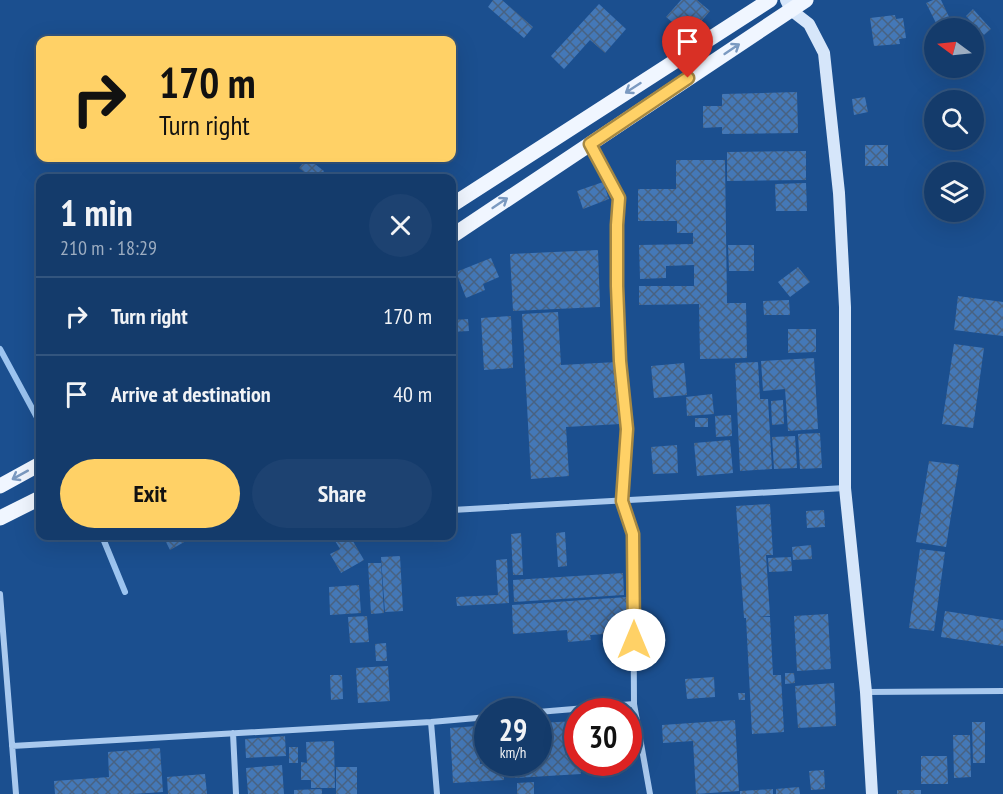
<!DOCTYPE html>
<meta charset="utf-8">
<style>
:root{--surface:#143b6b;--page:#1d4271;--text:#f1f3f6;--muted:#9dadc1;--line:#33557e;--accent:#ffd166}
body{margin:0;font-family:"PT Sans Narrow",sans-serif;background:var(--page);color:var(--text);height:100vh;display:flex;flex-direction:column;font-size:22px;white-space:nowrap}
*{box-sizing:border-box;margin:0}
p{font-size:20px;color:var(--muted)}
.icon{flex:none;width:33px;height:33px;fill:none;stroke:currentColor;stroke-width:2;stroke-linecap:round;stroke-linejoin:round}
.map{position:relative;flex:1;overflow:hidden}
.panel{position:absolute;left:36px;top:174px;width:420px;height:366px;display:flex;flex-direction:column;background:var(--surface);border-radius:12px;box-shadow:0 6px 24px #0002,0 0 0 2px var(--line)}
.panel>*{flex:none}
.guide{position:absolute;left:36px;top:36px;width:420px;height:126px;border-radius:12px;box-shadow:0 6px 24px #0002,0 0 0 2px var(--line);background:#ffd166;color:#111;overflow:hidden}
.needle{width:39px;rotate:285deg}
.fabs{position:absolute;left:924px;top:18px;display:grid;gap:12px}
.fabs a{display:grid;place-items:center;width:60px;height:60px;border-radius:50%;background:var(--surface);box-shadow:0 6px 24px #0002,0 0 0 2px var(--line);font-size:30px}
.speed{position:absolute;left:474px;top:698px;display:flex;gap:12px;font-size:30px;font-weight:700;text-align:center}
.speed>*{display:grid;place-content:center;width:78px;height:78px;border-radius:50%;background:var(--surface);box-shadow:0 6px 24px #0002,0 0 0 2px var(--line);line-height:1}
.speed small{font-size:15px;font-weight:400}
.speed .limit{border:9px solid #d22;background:#fff;color:#111}
.pin{position:absolute;display:grid;place-items:center;width:51px;height:51px;color:#fff;margin:-62px -26px;border-radius:50% 50% 50% 0;rotate:-45deg;box-shadow:0 0 6px #0007}
.pin .icon{rotate:45deg}
.me{position:absolute;width:66px;margin:-33px;rotate:0deg;stroke-linejoin:round;filter:drop-shadow(0 0 4px #0008)}
.turn{display:flex;align-items:center;gap:21px;height:126px;padding:0 24px;font-size:27px}
.turn .icon{width:78px;height:78px;stroke-width:2.5}
.turn b{display:block;font-size:42px;line-height:51px}
.round{display:grid;place-items:center;flex:none;width:63px;height:63px;border-radius:32px;background:var(--page)}
.head{display:flex;align-items:center;justify-content:space-between;height:102px;padding:0 24px}
h1{font-size:36px;font-weight:600;line-height:45px}
.button{display:flex;gap:12px;margin-top:auto;padding:12px 24px}
.button a{flex:1;height:69px;border-radius:36px;background:var(--accent);color:#111;font-size:24px;font-weight:600;line-height:69px;text-align:center}
.button a+a{background:var(--page);color:var(--text)}
ul{padding:0;list-style:none}
li{display:flex;align-items:center;gap:18px;height:78px;padding:0 24px;border-top:2px solid var(--line)}
li div{flex:1}
li b{display:block;font-size:22px}
li em{font-style:normal}
.map>svg:first-child{display:block}
.lines{fill:none;stroke-linecap:round;stroke-linejoin:round}
.stream{stroke:#9cc4f0;stroke-width:6}
.building{fill:url(#building-cross-hatch)}
.street{stroke:#a9c9ee;stroke-width:6}
.secondary{stroke:#d6e6fa;stroke-width:12}
.primary{stroke:#f0f6ff;stroke-width:15}
.oneway{stroke:#7b9ac1}
.route-casing{stroke:#a68842;stroke-width:15}
.route{stroke:#ffd166;stroke-width:10}
</style>
<div class="map">
<svg width="1003" height="794" viewBox="0 0 1003 794">
<defs>
<pattern id="building-cross-hatch" width="8" height="8" patternUnits="userSpaceOnUse" patternTransform="scale(1.5)"><rect width="8" height="8" fill="#4478b7"/><path d="M0 0l8 8M0 8l8-8" fill="none" stroke="#486282"/></pattern>
</defs>
<rect width="100%" height="100%" fill="#1b4f8f"/>
<g class="lines">
<path class="stream" d="M0 349 40 423
M102 536 125 592"/>
</g>
<path class="building" d="M493 0H502L533 27 524 38 488 7Z
M681 0H697L710 11 689 36 666 17Z
M933 0H941L951 21 938 27 926 3Z
M599 4 626 29 605 53 590 40 564 69 551 56Z
M973 9 991 29 984 35 966 16Z
M895 15 896 19 903 18 906 38 899 39 900 44 874 46 870 18Z
M797 92 798 133 722 134V127L703 128V106H722V94Z
M865 97 868 112 854 115 852 99Z
M865 145H888V166H865Z
M806 151V180L727 181V152Z
M307 158 324 171 319 178H312L299 168Z
M676 160H725L727 303H746L747 358 700 359 699 304 639 305V286H694V265L666 266V278L640 279 639 245 693 244V233H677V221H638V189H676Z
M603 182 609 199 583 209 577 191Z
M806 183 807 211H776L775 184Z
M728 245H754V271H729Z
M598 250 600 307 513 311 510 254Z
M491 258 499 277 483 284 485 290 466 298 456 272Z
M798 267 810 282 790 297 778 282Z
M958 296 1003 302V336L954 330Z
M789 300 790 315H764L763 301Z
M558 312 561 365 617 362 621 424 566 427 569 476 531 479 522 314Z
M511 316 513 368 484 370 481 318Z
M468 319 469 331 452 332V320Z
M788 329H816V352L788 353Z
M954 344 984 348 973 428 942 424Z
M814 358 818 429 788 431 785 389 763 391 761 361Z
M758 362 760 399H768L772 469 740 471 735 363Z
M684 363 687 395 654 398 651 366Z
M712 394 714 414 687 416 686 397Z
M783 400 784 424 772 425 771 401Z
M731 415 732 436 716 437 715 416Z
M695 418H708V427H695Z
M820 433 822 468 800 469 798 434Z
M795 436 797 468 774 469 772 437Z
M730 440 733 473 697 476 694 443Z
M677 445 678 473 653 474 651 447Z
M929 461 959 465 946 547 916 542Z
M770 504 773 555H766L770 616 757 617H770L773 675H781L784 732 752 734 746 618H744L736 506Z
M824 510 825 527 807 528 806 511Z
M565 532 567 566 558 567 556 533Z
M521 533 523 575H513L511 534Z
M174 536H183L186 541 170 550 165 540Z
M332 536H350L364 560 341 573 330 554 340 549Z
M811 545 812 559 793 560 792 547Z
M920 549 945 552 934 631 909 628Z
M400 556 403 611 385 612 381 557Z
M791 557 792 571 769 572 768 558Z
M507 559 509 603 457 606 456 597 498 595 496 560Z
M368 563H381L384 613 371 614Z
M623 573 624 595 514 602 513 580Z
M359 585 361 613 330 615 329 587Z
M627 597 629 626H619L620 633 590 635 591 640 568 642 567 630 513 634 512 605Z
M945 611 1003 620V646L941 637Z
M828 614 831 669 797 671 794 616Z
M367 616 369 642 350 643 348 617Z
M386 643 387 661H376L375 644Z
M388 666 390 701 358 703 356 668Z
M785 673H794L795 683 785 684Z
M330 675H342L343 699 331 700Z
M714 677 715 697 687 699 685 679Z
M834 683 836 726 798 728 795 686Z
M738 693H745V700H739Z
M735 720 739 791 696 794 693 741 663 743 662 725Z
M577 721 578 762H580L581 774 515 778 514 762H538V747H541L540 734H538V723Z
M972 722H985V763H973Z
M477 726 480 764 503 763 504 780 453 783 450 728Z
M953 735H970L971 777 954 778Z
M285 736 286 756 246 758 245 739Z
M334 741 335 788H311V780H301V762L307 763 306 742Z
M289 747H298V763H289Z
M160 748 163 792 133 794H55L54 781 109 777 108 752Z
M921 756H947L948 784H921Z
M282 765 284 794H248L246 768Z
M336 767H357V794H336Z
M824 770 825 789 811 790 809 771Z
M205 774 207 794H168L167 777Z
M534 782V794H517V783Z
M799 787 800 794H776V789Z
M322 789V794H294V790Z
M773 789V794H740V791Z
M897 790H921V794H897Z"/>
<g class="lines">
<path class="street" d="M591 146 619 198 617 225 616 265 620 361 627 429 622 501 633 534 634 704 650 794
M452 510 845 488
M0 594 16 794
M866 692 1003 691
M538 712 634 704
M431 722 437 794
M233 733 236 794
M12 746 431 722 488 717"/>
<path class="secondary" d="M786 0 791 10 809 24 824 53 839 193 845 307V488L866 692 872 794"/>
<path class="primary" d="M452 205 770 0
M452 236 806 0
M0 486 40 464
M0 518 40 498"/>
</g>
<defs><path id="oneway-shaft" d="M-6 0H5M1.5-3L5.5 0L1.5 3" fill="none" stroke-width="1.6" stroke-linecap="round" stroke-linejoin="round" transform="scale(1.5)"/></defs>
<g class="oneway">
<use href="#oneway-shaft" transform="translate(732 49) rotate(-34)"/>
<use href="#oneway-shaft" transform="translate(633 88) rotate(147)"/>
<use href="#oneway-shaft" transform="translate(500 203) rotate(-34)"/>
<use href="#oneway-shaft" transform="translate(20 475) rotate(151)"/>
</g>
<g class="lines">
<g class="route-casing">
<path id="route" d="M634 640 633 534 622 501 627 429 620 361 617 286V225L619 198 590 144 688 78"/>
</g>
<use href="#route" class="route"/>
</g>
</svg>
<div class="fabs">
<a><svg class="needle" viewBox="-14 -14 28 28"><path d="M0-13l5 13h-10z" fill="#e53935"/><path d="M0 13l5-13h-10z" fill="#9dadc1"/></svg></a>
<a><svg class="icon" aria-label="search" viewBox="0 0 24 24"><circle cx="10" cy="10" r="6"/><path d="M15 15l6 6"/></svg></a>
<a><svg class="icon" aria-label="layers" viewBox="0 0 24 24"><path d="M12 4l9 5-9 5-9-5zM3 14l9 5 9-5"/></svg></a>
</div>
<div class="speed"><div>29<small>km/h</small></div><div class="limit">30</div></div>
<div class="pin" style="left:688px;top:78px;background:#d93025"><svg class="icon" aria-label="arrive" viewBox="0 0 24 24"><path d="M6 21V4h12l-3 4 3 4H6"/></svg></div>
<svg class="me" style="left:634px;top:640px" viewBox="-20 -20 40 40"><circle r="19" fill="#fff"/><path d="M0-13L10 11 0 6-10 11z" fill="#ffd166"/></svg>
<div class="guide">
<div class="turn"><svg class="icon" aria-label="right" viewBox="0 0 24 24"><path d="M7 20v-9h11M14 6l5 5-5 5"/></svg><div><b>170 m</b>Turn right</div></div>
</div>
<section class="panel">
<div class="head"><div><h1>1 min</h1><p>210 m · 18:29</p></div><a class="round"><svg class="icon" aria-label="close" viewBox="0 0 24 24"><path d="M6 6l12 12M18 6L6 18"/></svg></a></div>
<ul>
<li><svg class="icon" aria-label="right" viewBox="0 0 24 24"><path d="M7 20v-9h11M14 6l5 5-5 5"/></svg><div><b>Turn right</b></div><em>170 m</em></li>
<li><svg class="icon" aria-label="arrive" viewBox="0 0 24 24"><path d="M6 21V4h12l-3 4 3 4H6"/></svg><div><b>Arrive at destination</b></div><em>40 m</em></li>
</ul>
<div class="button"><a>Exit</a><a>Share</a></div>
</section>
</div>
